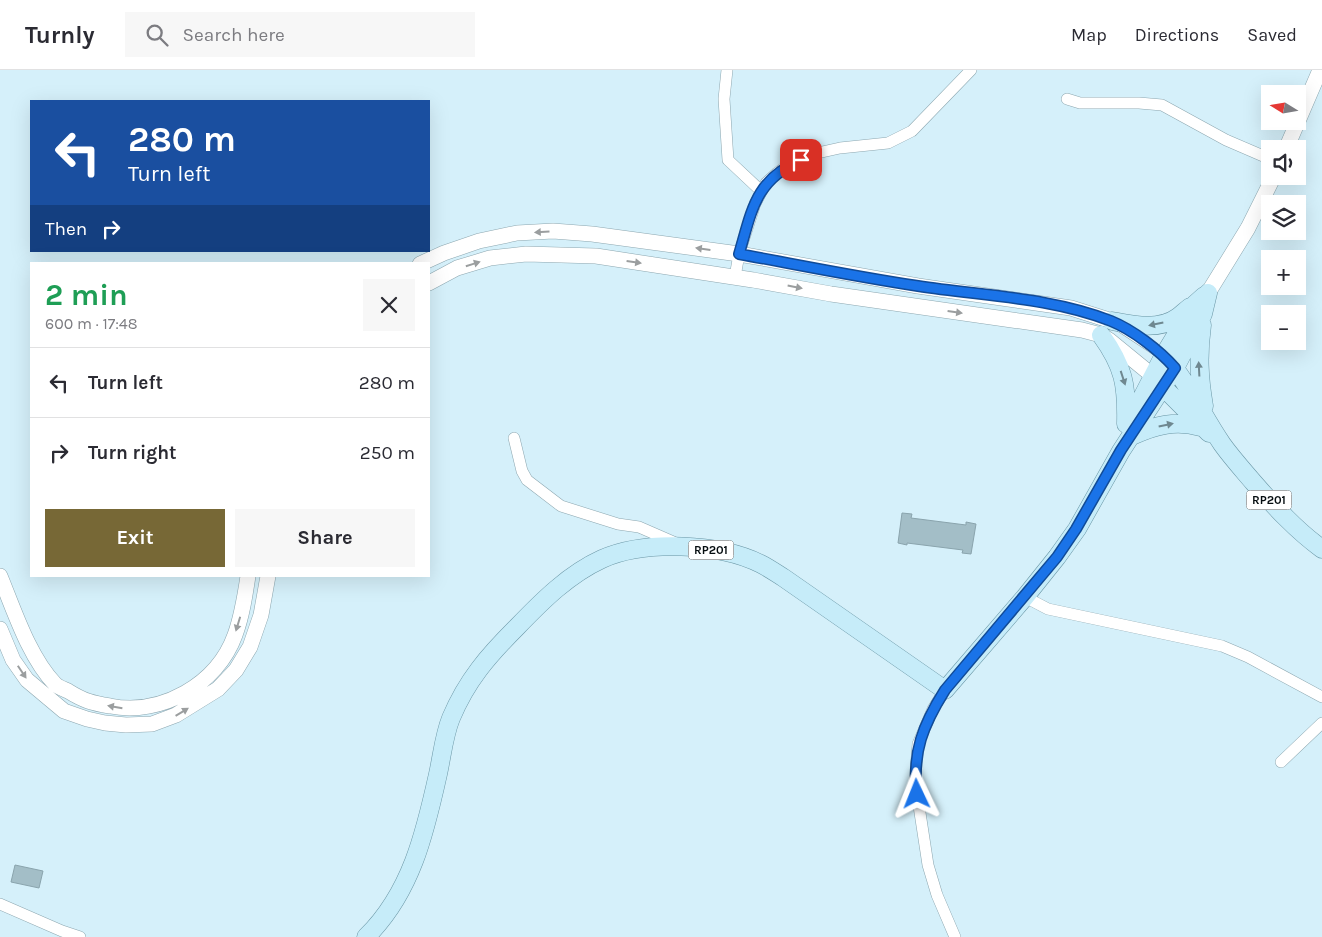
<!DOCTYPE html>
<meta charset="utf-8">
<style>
:root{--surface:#fff;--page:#f7f7f7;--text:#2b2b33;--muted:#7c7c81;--line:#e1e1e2;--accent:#776836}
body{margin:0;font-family:Karla,sans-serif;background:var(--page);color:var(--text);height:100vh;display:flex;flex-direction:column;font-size:19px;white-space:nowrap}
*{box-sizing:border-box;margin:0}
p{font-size:16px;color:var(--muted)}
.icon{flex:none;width:28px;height:28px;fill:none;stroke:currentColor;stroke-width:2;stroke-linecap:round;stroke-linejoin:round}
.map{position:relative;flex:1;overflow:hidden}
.drawer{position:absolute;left:30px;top:192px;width:400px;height:315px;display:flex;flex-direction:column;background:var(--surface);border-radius:0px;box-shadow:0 5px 20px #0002}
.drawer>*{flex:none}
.hud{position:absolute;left:30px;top:30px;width:400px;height:152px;border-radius:0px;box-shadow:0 5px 20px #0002;background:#1a4fa0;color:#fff;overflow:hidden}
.needle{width:32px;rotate:281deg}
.fabs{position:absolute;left:1261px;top:15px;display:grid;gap:10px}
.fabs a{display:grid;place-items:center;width:45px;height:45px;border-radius:0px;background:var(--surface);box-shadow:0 5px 20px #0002;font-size:25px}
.pin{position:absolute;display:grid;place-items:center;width:42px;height:42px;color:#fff;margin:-21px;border-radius:10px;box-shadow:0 2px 8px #0006}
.me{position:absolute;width:55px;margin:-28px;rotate:358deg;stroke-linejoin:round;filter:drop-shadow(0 0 4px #0008)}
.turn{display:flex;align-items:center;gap:18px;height:105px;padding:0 15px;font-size:22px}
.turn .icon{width:65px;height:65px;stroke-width:2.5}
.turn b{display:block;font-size:35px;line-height:42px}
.then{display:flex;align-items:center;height:48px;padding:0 15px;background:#0003;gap:10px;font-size:19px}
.round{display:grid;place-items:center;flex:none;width:52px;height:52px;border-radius:0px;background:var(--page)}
.headline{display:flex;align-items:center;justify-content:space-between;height:85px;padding:0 15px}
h1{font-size:30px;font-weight:700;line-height:38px;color:#1e9e55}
.primary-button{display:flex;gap:10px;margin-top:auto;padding:10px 15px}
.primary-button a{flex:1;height:58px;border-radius:0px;background:var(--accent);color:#fff;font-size:20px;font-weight:700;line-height:58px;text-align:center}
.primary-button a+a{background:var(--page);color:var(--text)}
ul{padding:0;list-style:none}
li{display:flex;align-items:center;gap:15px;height:70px;padding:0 15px;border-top:1px solid var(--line)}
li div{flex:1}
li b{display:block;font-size:19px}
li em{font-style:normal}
header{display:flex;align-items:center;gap:30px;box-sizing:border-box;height:70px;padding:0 25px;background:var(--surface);border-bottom:1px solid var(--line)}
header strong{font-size:24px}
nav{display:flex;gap:28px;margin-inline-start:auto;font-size:18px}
.search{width:350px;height:45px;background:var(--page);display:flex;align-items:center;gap:12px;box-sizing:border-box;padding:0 18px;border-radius:0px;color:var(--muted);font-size:19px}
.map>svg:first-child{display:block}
.building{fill:#a3bec7;stroke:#8aa4ad}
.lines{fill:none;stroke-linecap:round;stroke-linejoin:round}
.street-casing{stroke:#8da7b0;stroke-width:12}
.secondary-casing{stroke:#8da7b0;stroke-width:16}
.primary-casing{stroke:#6a96a5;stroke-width:19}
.street{stroke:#fff;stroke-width:11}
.secondary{stroke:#fff;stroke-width:15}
.primary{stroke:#c6ecf9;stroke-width:18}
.oneway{fill:#9b9e9f}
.oneway2{fill:#6f8890}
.route-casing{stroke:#114b97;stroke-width:12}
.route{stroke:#1a73e8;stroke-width:9}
.labels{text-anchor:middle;stroke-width:5;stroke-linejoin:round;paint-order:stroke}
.shield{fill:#fff;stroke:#505658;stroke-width:1}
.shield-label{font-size:12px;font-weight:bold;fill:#050d10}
</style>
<header>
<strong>Turnly</strong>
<div class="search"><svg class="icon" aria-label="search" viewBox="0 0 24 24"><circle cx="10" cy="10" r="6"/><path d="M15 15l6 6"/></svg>Search here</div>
<nav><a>Map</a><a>Directions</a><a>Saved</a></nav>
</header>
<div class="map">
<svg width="1322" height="867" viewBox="0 0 1322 867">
<rect width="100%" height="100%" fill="#d5f0fa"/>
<path class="building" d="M902 443 912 444 911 448 966 455V452L976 454 971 484 962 483 963 480 907 473V475L898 473Z
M15 795 43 801 39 818 11 812Z"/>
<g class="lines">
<g class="street-casing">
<path id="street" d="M727 0 724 29 728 90 761 121
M1067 29 1080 33H1139L1162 35 1226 70 1270 89
M735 207 739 184 755 134 766 113 777 103 788 95 813 84 840 78 888 73 912 61 971 0
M1120 256 1164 285
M514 368 522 401 527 410 561 436 618 454 639 457 678 474
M1025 527 1048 539 1222 576 1248 587 1322 627
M945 620 933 639 918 674 915 710 928 795 937 825 955 867
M1281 692 1322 653
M0 834 62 861 80 867"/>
</g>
<g class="secondary-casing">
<path id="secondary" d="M1286 79 1320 0
M420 194 444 183 479 171 517 163 553 161 592 164 739 184 918 216 1071 238 1112 251
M429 213 457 198 490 188 526 184 596 186 753 210 831 224 1082 260 1101 265 1109 270 1153 306
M1208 223 1248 158 1274 106
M0 506C14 540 29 587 55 614 58 617 64 619 68 621 84 631 92 633 110 636 161 646 217 615 235 565 242 546 245 526 248 506
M0 559 13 590 27 610 64 641 87 649 105 653 126 655 152 654 176 645 218 619 236 600 250 577 261 545 268 506"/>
</g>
<g class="primary-casing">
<path id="primary" d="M1112 251C1133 255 1159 261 1178 247 1182 244 1186 240 1190 237
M1202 255C1198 285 1199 307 1204 336
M1101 265C1124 297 1127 315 1126 354
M1164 285C1188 312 1202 345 1222 374 1232 388 1243 400 1254 413 1275 437 1296 460 1322 479
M1155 309 1209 363
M1132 347 1164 285 1195 234 1204 226
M1132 366C1155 355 1176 350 1201 357
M366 867C411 823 425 763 438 704 442 686 444 665 451 648 467 610 488 586 517 557 542 531 569 504 602 489 645 470 719 473 761 494 769 498 776 503 784 508L945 620 1025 527 1057 487 1077 459 1121 381 1175 298 1203 244 1208 223"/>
</g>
<use href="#street" class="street"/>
<use href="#secondary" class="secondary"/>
<use href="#primary" class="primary"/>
</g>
<defs><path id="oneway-solid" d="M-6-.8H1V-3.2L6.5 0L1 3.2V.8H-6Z" transform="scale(1.25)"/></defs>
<g class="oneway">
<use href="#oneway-solid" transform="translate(542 162) rotate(177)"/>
<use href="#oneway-solid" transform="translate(703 179) rotate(-172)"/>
<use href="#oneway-solid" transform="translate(634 192) rotate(8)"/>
<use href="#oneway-solid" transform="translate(473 194) rotate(-17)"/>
<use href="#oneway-solid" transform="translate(795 217) rotate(11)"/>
<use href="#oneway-solid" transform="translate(955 242) rotate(8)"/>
<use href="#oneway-solid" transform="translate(238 554) rotate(107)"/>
<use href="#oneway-solid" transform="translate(22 602) rotate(56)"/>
<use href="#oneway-solid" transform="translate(115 637) rotate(-170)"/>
<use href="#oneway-solid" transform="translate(182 642) rotate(-31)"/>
</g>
<g class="oneway2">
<use href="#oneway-solid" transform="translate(1156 254) rotate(168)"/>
<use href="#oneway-solid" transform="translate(1199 299) rotate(-93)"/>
<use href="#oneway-solid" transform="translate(1123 308) rotate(72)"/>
<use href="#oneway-solid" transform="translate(1166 355) rotate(-12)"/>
</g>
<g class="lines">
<g class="route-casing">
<path id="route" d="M801 90C755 110 752 140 739 184 799 195 858 207 918 216 982 226 1050 227 1111 251 1133 260 1159 280 1175 298L1121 380 1076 459 1057 487 945 620C923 655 912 682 917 724"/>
</g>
<use href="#route" class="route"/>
</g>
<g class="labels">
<g class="shield">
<rect x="1246.5" y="420.5" width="45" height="19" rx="4"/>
<rect x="688.5" y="470.5" width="45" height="19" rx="4"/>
</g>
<g class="shield-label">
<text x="1269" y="434">RP201</text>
<text x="711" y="484">RP201</text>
</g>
</g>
</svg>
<div class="fabs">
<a><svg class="needle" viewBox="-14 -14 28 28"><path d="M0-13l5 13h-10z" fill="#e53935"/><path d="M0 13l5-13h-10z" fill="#7c7c81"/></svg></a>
<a><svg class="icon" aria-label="sound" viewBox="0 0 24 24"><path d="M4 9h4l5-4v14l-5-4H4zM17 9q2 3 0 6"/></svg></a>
<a><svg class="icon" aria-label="layers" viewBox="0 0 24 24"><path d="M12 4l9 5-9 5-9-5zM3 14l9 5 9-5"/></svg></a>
<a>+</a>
<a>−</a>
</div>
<div class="pin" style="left:801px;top:90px;background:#d93025"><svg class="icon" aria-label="arrive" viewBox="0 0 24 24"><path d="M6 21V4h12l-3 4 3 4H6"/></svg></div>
<svg class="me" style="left:917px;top:724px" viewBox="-20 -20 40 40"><path d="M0-17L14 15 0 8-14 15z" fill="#1a73e8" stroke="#fff" stroke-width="4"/></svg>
<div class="hud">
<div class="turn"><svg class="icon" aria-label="left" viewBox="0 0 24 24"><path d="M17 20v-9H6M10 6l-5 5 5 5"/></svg><div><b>280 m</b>Turn left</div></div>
<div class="then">Then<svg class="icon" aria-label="right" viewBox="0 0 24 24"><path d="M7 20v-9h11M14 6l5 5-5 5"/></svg></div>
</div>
<section class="drawer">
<div class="headline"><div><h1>2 min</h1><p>600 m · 17:48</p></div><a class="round"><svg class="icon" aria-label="close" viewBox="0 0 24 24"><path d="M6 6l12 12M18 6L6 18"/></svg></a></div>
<ul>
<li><svg class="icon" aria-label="left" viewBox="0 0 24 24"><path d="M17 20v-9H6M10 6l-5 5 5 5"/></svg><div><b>Turn left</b></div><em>280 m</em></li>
<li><svg class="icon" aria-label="right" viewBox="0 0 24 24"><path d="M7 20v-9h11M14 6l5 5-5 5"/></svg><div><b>Turn right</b></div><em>250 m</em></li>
</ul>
<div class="primary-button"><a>Exit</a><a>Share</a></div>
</section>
</div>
